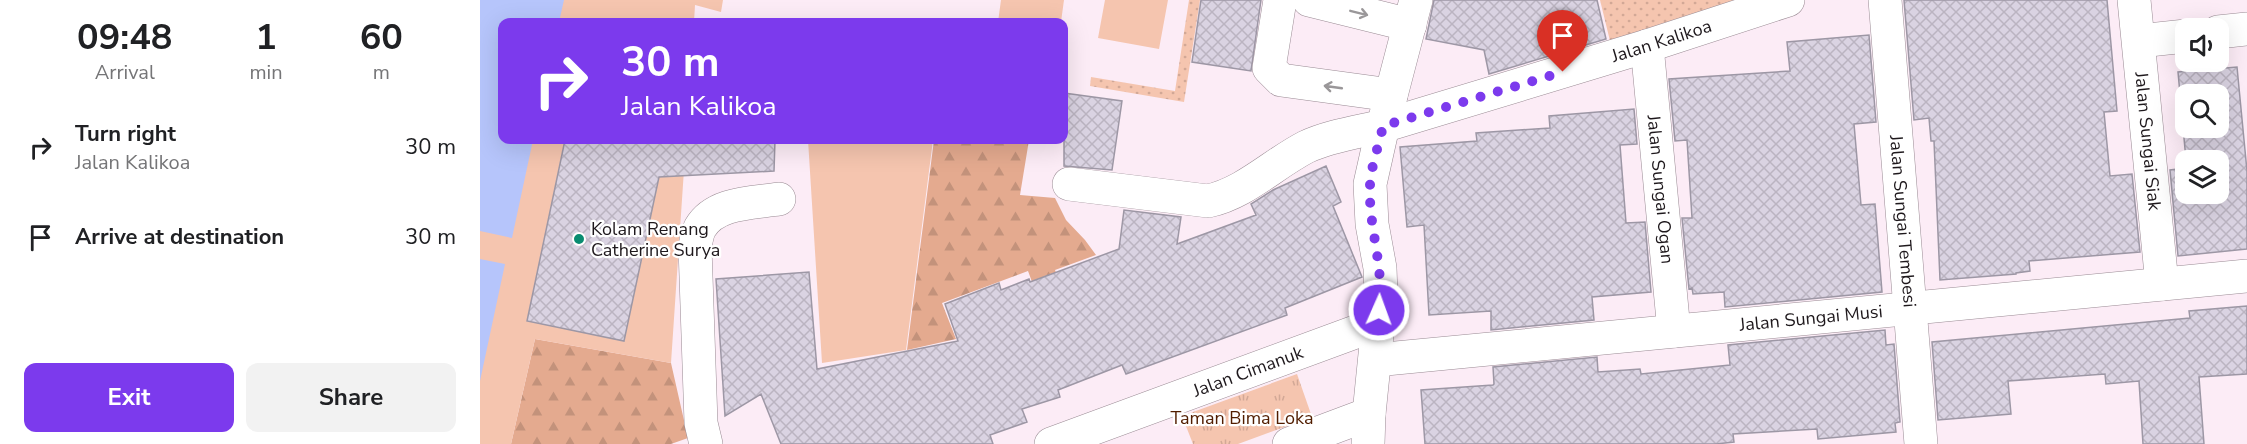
<!DOCTYPE html>
<style>
:root{--surface:#fff;--page:#f2f2f2;--text:#202124;--muted:#757577;--accent:#7c3aed}
body{margin:0;font-family:"Nunito Sans",sans-serif;background:var(--page);color:var(--text);height:100vh;display:flex;flex-direction:column;font-size:22px;white-space:nowrap}
*{box-sizing:border-box;margin:0}
p{font-size:20px;color:var(--muted)}
.icon{flex:none;width:33px;height:33px;fill:none;stroke:currentColor;stroke-width:2;stroke-linecap:round;stroke-linejoin:round}
.map{position:relative;flex:1;overflow:hidden}
.side{display:flex;flex-direction:column;background:var(--surface);width:480px}
.side>*{flex:none}
.top-card{position:absolute;left:18px;top:18px;width:570px;height:126px;border-radius:12px;box-shadow:0 6px 24px #0002;background:#7c3aed;color:#fff;overflow:hidden}
.tools{position:absolute;left:1695px;top:18px;display:grid;gap:12px}
.tools a{display:grid;place-items:center;width:54px;height:54px;border-radius:12px;background:var(--surface);box-shadow:0 6px 24px #0002;font-size:30px}
.pin{position:absolute;display:grid;place-items:center;width:51px;height:51px;color:#fff;margin:-62px -26px;border-radius:50% 50% 50% 0;rotate:-45deg;box-shadow:0 0 6px #0007}
.pin .icon{rotate:45deg}
.me{position:absolute;width:66px;margin:-33px;rotate:2deg;stroke-linejoin:round;filter:drop-shadow(0 0 4px #0008)}
.turn{display:flex;align-items:center;gap:21px;height:126px;padding:0 24px;font-size:27px}
.turn .icon{width:78px;height:78px;stroke-width:2.5}
.turn b{display:block;font-size:42px;line-height:51px}
.eta{display:flex;justify-content:space-evenly;align-items:center;height:102px;text-align:center}
.eta b{font-size:36px;font-weight:700;line-height:42px}
.action{display:flex;gap:12px;margin-top:auto;padding:12px 24px}
.action a{flex:1;height:69px;border-radius:12px;background:var(--accent);color:#fff;font-size:24px;font-weight:700;line-height:69px;text-align:center}
.action a+a{background:var(--page);color:var(--text)}
ul{padding:0;list-style:none}
li{display:flex;align-items:center;gap:18px;height:90px;padding:0 24px}
li div{flex:1}
li b{display:block;font-size:22px}
li em{font-style:normal}
main{display:flex;flex:1;min-height:0}
.map>svg:first-child{display:block}
.grass{fill:url(#grass-dots)}
.forest{fill:url(#forest-firs)}
.park{fill:url(#park-tufts)}
.pitch{fill:#f5c5af}
.water{fill:#b6c5fb}
.building{fill:url(#building-cross-hatch);stroke:#9d97a5;stroke-width:1.5;fill-rule:evenodd}
.lines{fill:none;stroke-linecap:round;stroke-linejoin:round}
.street-casing{stroke:#9a8b94;stroke-width:34}
.street{stroke:#fff;stroke-width:33}
.oneway{stroke:#9a9799}
.route{stroke:#7c3aed;stroke-width:10;stroke-dasharray:0 18}
.poi-dot{fill:#098c71;stroke:#fff;stroke-width:2}
.labels{text-anchor:middle;stroke-width:4.5;stroke-linejoin:round;paint-order:stroke}
.street-label{font-size:18px;fill:#1e181c;stroke:#fff}
.poi-label{font-size:18px;fill:#1e181c;stroke:#fff;text-anchor:start}
.park-label{font-size:18px;fill:#511d00;stroke:#fff}
</style>
<main>
<section class="side">
<div class="eta">
<div><b>09:48</b><p>Arrival</p></div>
<div><b>1</b><p>min</p></div>
<div><b>60</b><p>m</p></div>
</div>
<ul>
<li><svg class="icon" aria-label="right" viewBox="0 0 24 24"><path d="M7 20v-9h11M14 6l5 5-5 5"/></svg><div><b>Turn right</b><p>Jalan Kalikoa</p></div><em>30 m</em></li>
<li><svg class="icon" aria-label="arrive" viewBox="0 0 24 24"><path d="M6 21V4h12l-3 4 3 4H6"/></svg><div><b>Arrive at destination</b></div><em>30 m</em></li>
</ul>
<div class="action"><a>Exit</a><a>Share</a></div>
</section>
<div class="map">
<svg width="1767" height="444" viewBox="0 0 1767 444">
<defs>
<pattern id="grass-dots" width="8" height="8" patternUnits="userSpaceOnUse" patternTransform="scale(1.5)"><rect width="8" height="8" fill="#f5c5af"/><path d="M2 2h.1M6 6h.1" fill="none" stroke="#d2a896" stroke-width="1.8" stroke-linecap="round"/></pattern>
<pattern id="forest-firs" width="22" height="20" patternUnits="userSpaceOnUse" patternTransform="scale(1.5)"><rect width="22" height="20" fill="#e4aa8f"/><path d="M5 1l3.5 6h-7zM16 11l3.5 6h-7z" fill="#c3927b"/></pattern>
<pattern id="park-tufts" width="24" height="20" patternUnits="userSpaceOnUse" patternTransform="scale(1.5)"><rect width="24" height="20" fill="#f5c5af"/><path d="M3 7l-1-3M5 7V3M7 7l1-3M15 17l-1-3M17 17v-4M19 17l1-3" fill="none" stroke="#d2a896"/></pattern>
<pattern id="building-cross-hatch" width="8" height="8" patternUnits="userSpaceOnUse" patternTransform="scale(1.5)"><rect width="8" height="8" fill="#dad3e2"/><path d="M0 0l8 8M0 8l8-8" fill="none" stroke="#bbb4c1"/></pattern>
</defs>
<rect width="100%" height="100%" fill="#fcecf6"/>
<path class="grass" d="M709 0H720L704 102 610 86 611 77 695 91Z
M1120 0H1271L1131 45Z"/>
<path class="forest" d="M454 140H549L540 195 575 198 586 220 605 240 616 255 575 270 582 289 558 298 548 271 462 303 476 339 427 350Z
M55 339 191 363 208 438 191 444H31Z"/>
<path class="park" d="M817 374 832 417 758 444H713L702 416Z"/>
<path class="pitch" d="M0 0H243L241 12 215 5 214 22H22V140H206L191 363 55 339 31 444H0Z
M521 0H584L581 22H518Z
M625 0H688L679 49 618 38Z
M328 140H453L426 350 342 363Z"/>
<path class="water" d="M0 0H84L79 22H22V140H53L32 238 0 231Z
M0 259 25 264 0 381Z"/>
<path class="building" d="M721 0H781L771 71 712 62Z
M954 0H1117L1126 39 1009 74 1004 50 946 39Z
M1424 0H1627L1637 111 1624 112 1630 176 1652 174 1660 252 1549 261 1550 271 1536 273V274L1460 280 1454 141H1451L1449 118 1434 120Z
M1389 35 1396 122 1374 124 1381 205 1395 204 1402 292 1245 307 1244 292 1213 294 1212 288 1209 289 1202 218H1212L1207 140 1195 141 1189 79 1310 71 1307 42Z
M1757 67 1767 171V249L1698 256 1690 170 1706 168V194H1738V160H1706L1698 72ZM1706 94H1738V128H1706Z
M584 93 642 101 632 170 584 166Z
M1154 109 1157 144 1140 145 1146 223 1165 222 1171 292 1112 297 1114 320 1011 330V311L949 315 944 225 927 227 920 147 997 141 996 133 1070 128 1069 116Z
M85 140H295L294 171 179 177 144 341 47 321Z
M846 166 861 202 853 206 882 277 805 308 807 315 646 374 642 365 578 390 580 397 542 409 547 422 510 435 513 444H301L281 394 245 416 236 279 329 272 337 369 478 341 465 304 519 283 521 290 549 279 550 282 639 249 644 210 701 217 697 244 776 215 771 204 793 190Z
M1767 306V374L1719 377 1724 444H1663L1659 381 1626 384 1625 374 1528 381 1531 414 1458 420 1452 342 1710 318 1709 311Z
M1405 330 1406 345 1414 344 1420 422 1415 423 1416 432 1338 439 1337 429 1253 434 1254 442 1236 444H945L941 390 1013 385 1014 384 1013 367 1117 357 1118 372 1160 369 1161 374 1250 365 1248 345Z"/>
<g class="lines">
<g class="street-casing">
<g id="street">
<path d="M800 0 789 68 801 80 911 95"/>
<path d="M829 0 930 25"/>
<path id="s1" d="M1405 0 1441 444"/>
<path id="s2" d="M1654 0 1682 284"/>
<path d="M1738 32 1767 29"/>
<path d="M1659 41 1706 36"/>
<path id="s3" d="M1167 46 1194 331"/>
<path d="M589 184 728 201C765 193 793 164 826 147 849 136 878 132 903 126L936 0"/>
<path id="s4" d="M895 360 1767 276"/>
<path d="M226 444 221 423 215 247C216 241 217 234 220 228 235 202 273 203 299 199"/>
<path id="s5" d="M571 444 897 324"/>
<path d="M809 444 889 414"/>
<path id="s6" d="M888 444 889 414 901 295 900 268 892 224 890 184 903 126 1167 46 1308 0"/>
</g>
</g>
<use href="#street" class="street"/>
</g>
<defs><path id="oneway-shaft" d="M-6 0H5M1.5-3L5.5 0L1.5 3" fill="none" stroke-width="1.6" stroke-linecap="round" stroke-linejoin="round" transform="scale(1.5)"/></defs>
<g class="oneway">
<use href="#oneway-shaft" transform="translate(879 13) rotate(14)"/>
<use href="#oneway-shaft" transform="translate(853 87) rotate(-172)"/>
</g>
<g class="lines">
<path class="route" d="M899 310C905 268 888 227 890 185 891 166 899 145 903 126L1083 72"/>
</g>
<circle class="poi-dot" cx="99" cy="239" r="6"/>
<g class="labels">
<g class="street-label">
<text dy="6" stroke="none"><textPath href="#s6" startOffset="612">Jalan Kalikoa</textPath></text>
<text dy="6" stroke="none"><textPath href="#s2" startOffset="142">Jalan Sungai Siak</textPath></text>
<text dy="6" stroke="none"><textPath href="#s3" startOffset="144">Jalan Sungai Ogan</textPath></text>
<text dy="6" stroke="none"><textPath href="#s1" startOffset="222">Jalan Sungai Tembesi</textPath></text>
<text dy="6" stroke="none"><textPath href="#s4" startOffset="438">Jalan Sungai Musi</textPath></text>
<text dy="6" stroke="none"><textPath href="#s5" startOffset="210">Jalan Cimanuk</textPath></text>
</g>
<g class="poi-label">
<text x="111" y="235">Kolam Renang<tspan x="111" dy="21">Catherine Surya</tspan></text>
</g>
<g class="park-label">
<text x="762" y="424">Taman Bima Loka</text>
</g>
</g>
</svg>
<div class="tools">
<a><svg class="icon" aria-label="sound" viewBox="0 0 24 24"><path d="M4 9h4l5-4v14l-5-4H4zM17 9q2 3 0 6"/></svg></a>
<a><svg class="icon" aria-label="search" viewBox="0 0 24 24"><circle cx="10" cy="10" r="6"/><path d="M15 15l6 6"/></svg></a>
<a><svg class="icon" aria-label="layers" viewBox="0 0 24 24"><path d="M12 4l9 5-9 5-9-5zM3 14l9 5 9-5"/></svg></a>
</div>
<div class="pin" style="left:1083px;top:72px;background:#d93025"><svg class="icon" aria-label="arrive" viewBox="0 0 24 24"><path d="M6 21V4h12l-3 4 3 4H6"/></svg></div>
<svg class="me" style="left:899px;top:310px" viewBox="-20 -20 40 40"><circle r="17" fill="#7c3aed" stroke="#fff" stroke-width="3"/><path d="M0-11L8 9 0 5-8 9z" fill="#fff"/></svg>
<div class="top-card">
<div class="turn"><svg class="icon" aria-label="right" viewBox="0 0 24 24"><path d="M7 20v-9h11M14 6l5 5-5 5"/></svg><div><b>30 m</b>Jalan Kalikoa</div></div>
</div>
</div>
</main>
